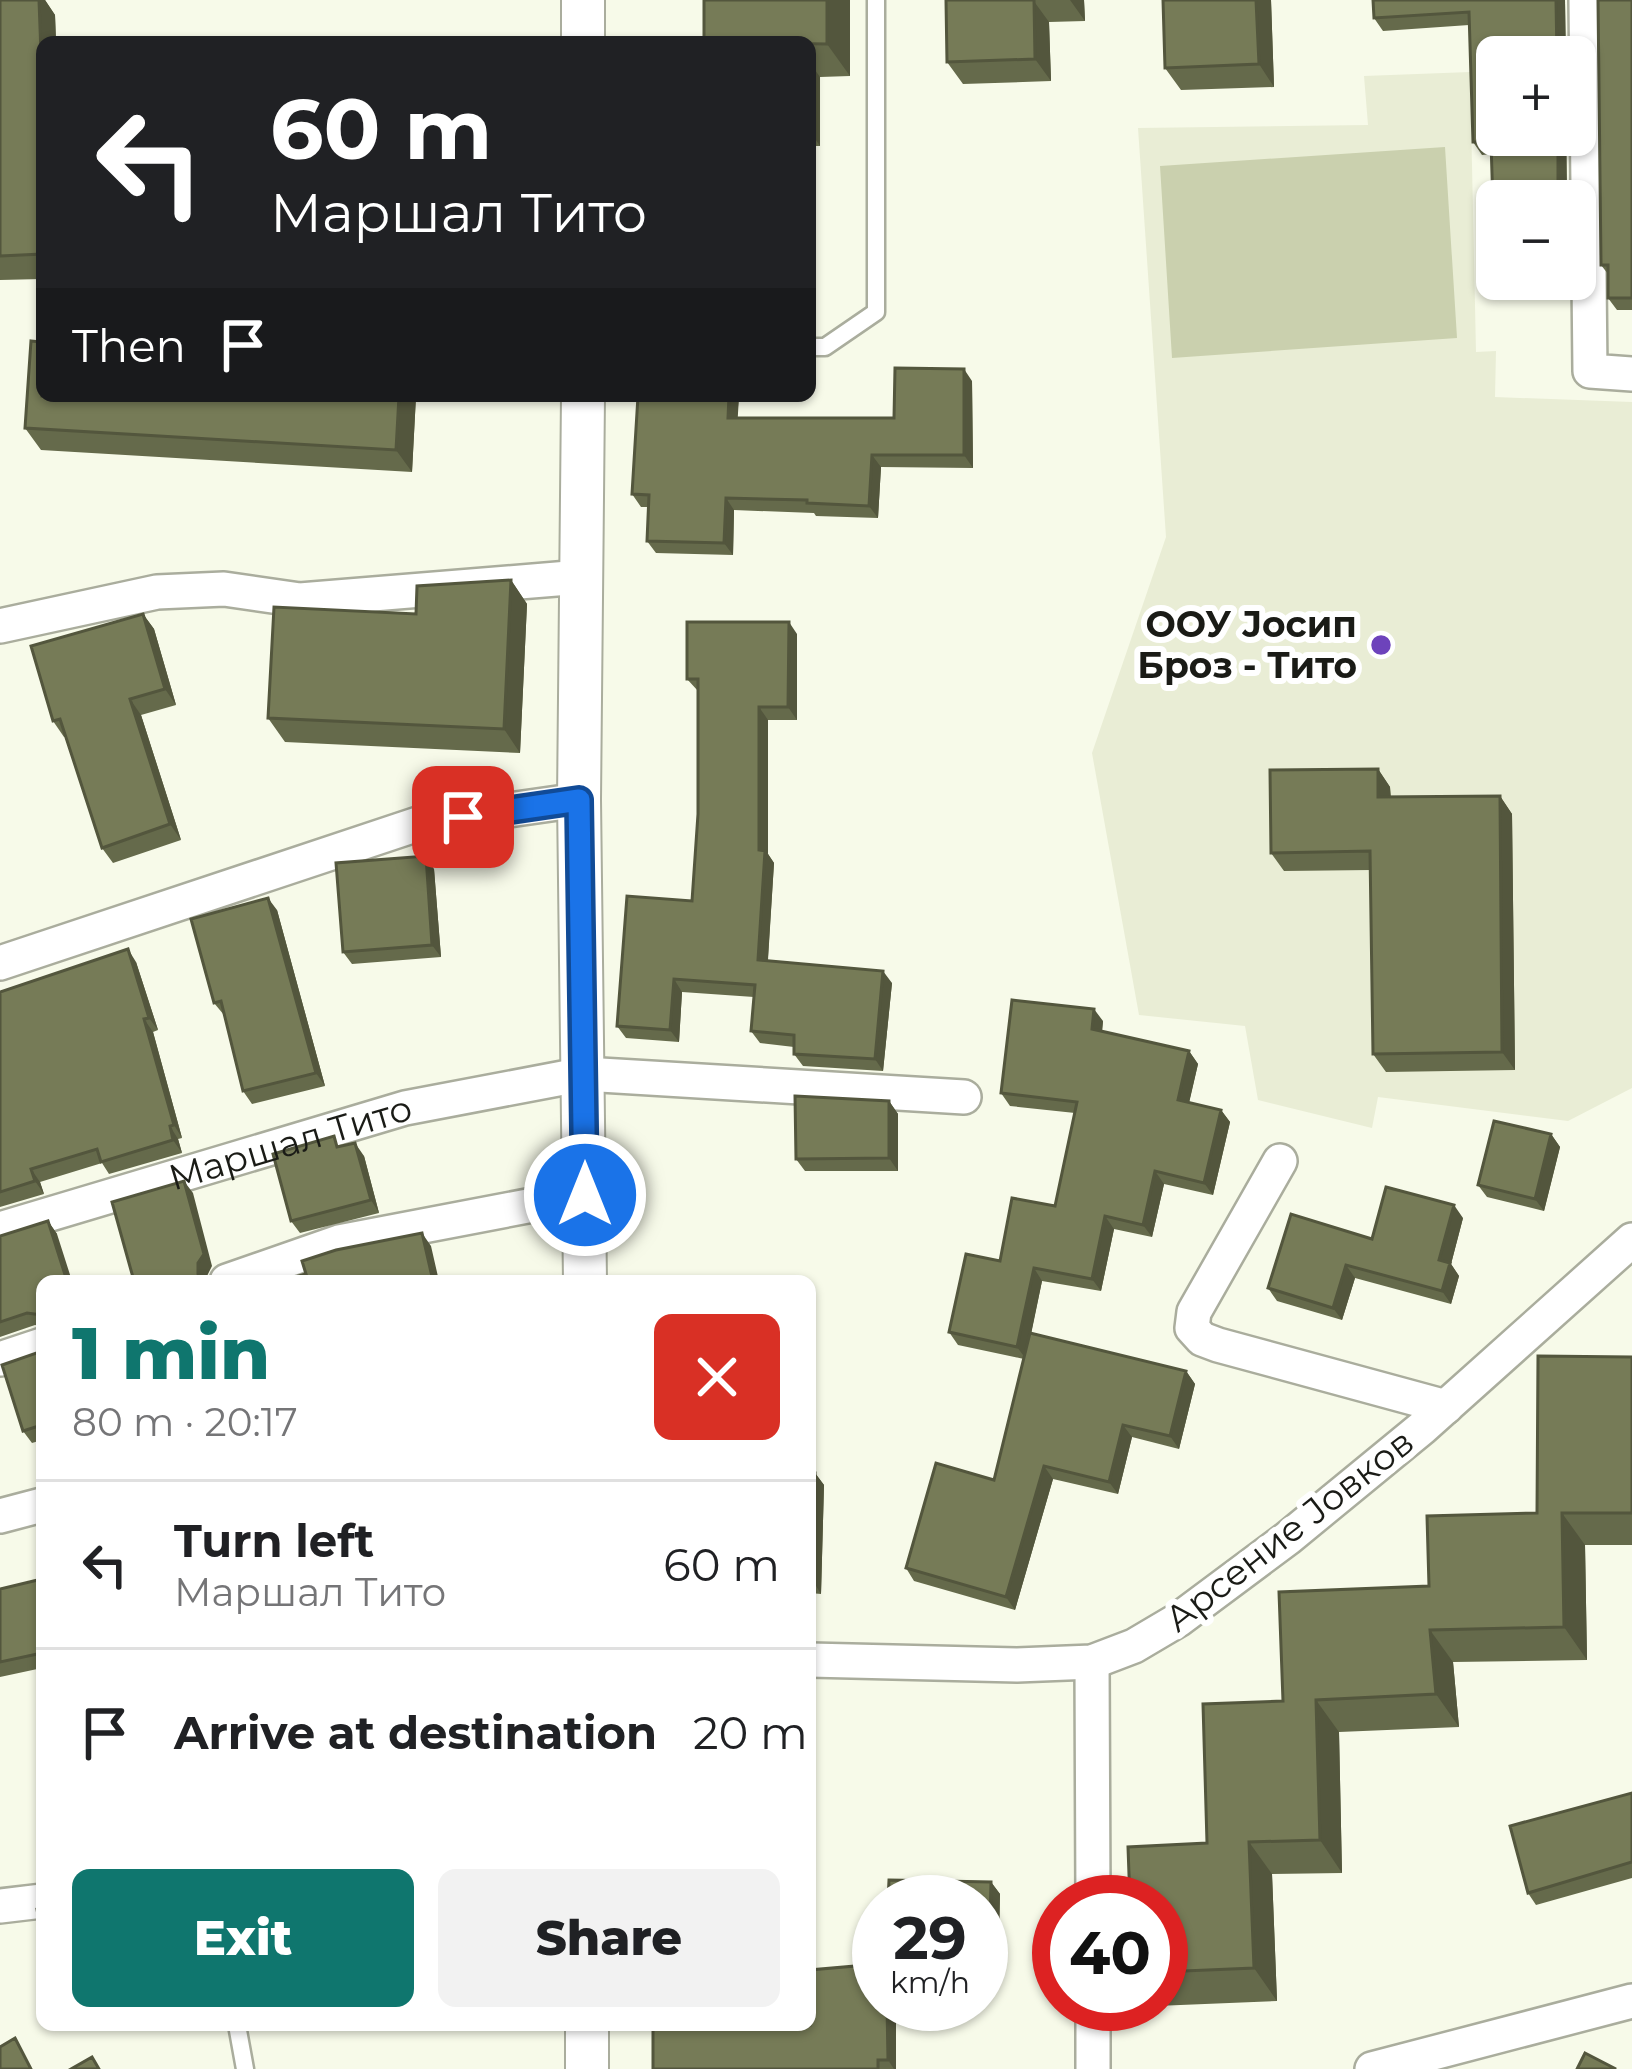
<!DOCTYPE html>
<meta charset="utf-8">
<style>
:root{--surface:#fff;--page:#f2f2f2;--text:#202124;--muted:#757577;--line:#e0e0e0;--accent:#0f766e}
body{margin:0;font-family:Montserrat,sans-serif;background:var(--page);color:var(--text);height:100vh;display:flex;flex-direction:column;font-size:45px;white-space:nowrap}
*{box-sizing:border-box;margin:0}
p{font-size:39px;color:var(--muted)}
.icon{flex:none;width:66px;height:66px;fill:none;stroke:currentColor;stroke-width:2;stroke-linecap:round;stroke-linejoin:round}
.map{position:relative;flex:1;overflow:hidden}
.panel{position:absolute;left:36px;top:1275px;width:780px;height:756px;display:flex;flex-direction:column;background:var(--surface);border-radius:18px;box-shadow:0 3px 9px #0004}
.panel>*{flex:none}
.hud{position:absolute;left:36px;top:36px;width:780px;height:366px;border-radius:18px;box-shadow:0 3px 9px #0004;background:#202124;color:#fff;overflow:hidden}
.tools{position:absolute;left:1476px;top:36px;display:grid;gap:24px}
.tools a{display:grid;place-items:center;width:120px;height:120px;border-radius:18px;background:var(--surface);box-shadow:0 3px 9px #0004;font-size:60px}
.speed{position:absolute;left:852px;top:1875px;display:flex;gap:24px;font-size:60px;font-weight:700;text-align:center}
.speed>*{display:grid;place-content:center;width:156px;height:156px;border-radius:50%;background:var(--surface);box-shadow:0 3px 9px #0004;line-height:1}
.speed small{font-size:30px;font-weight:400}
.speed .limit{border:18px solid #d22;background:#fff;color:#111}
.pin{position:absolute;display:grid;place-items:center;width:102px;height:102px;color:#fff;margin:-51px;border-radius:24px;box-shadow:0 6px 18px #0006}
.me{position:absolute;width:132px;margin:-66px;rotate:0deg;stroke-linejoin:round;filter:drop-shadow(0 0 9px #0008)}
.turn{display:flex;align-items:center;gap:42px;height:252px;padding:0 36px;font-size:54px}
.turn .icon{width:156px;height:156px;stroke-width:2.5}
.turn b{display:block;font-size:84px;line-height:102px}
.then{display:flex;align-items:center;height:114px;padding:0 36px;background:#0003;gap:24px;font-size:45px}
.round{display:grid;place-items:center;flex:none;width:126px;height:126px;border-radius:18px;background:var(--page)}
.summary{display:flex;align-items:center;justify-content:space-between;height:204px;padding:0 36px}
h1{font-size:72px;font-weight:800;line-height:90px;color:var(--accent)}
.primary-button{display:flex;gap:24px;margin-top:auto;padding:24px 36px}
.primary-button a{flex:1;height:138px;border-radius:18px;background:var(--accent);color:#fff;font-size:48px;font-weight:800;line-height:138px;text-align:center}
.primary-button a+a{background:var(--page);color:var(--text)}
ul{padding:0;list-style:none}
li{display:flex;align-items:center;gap:36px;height:168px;padding:0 36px;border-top:3px solid var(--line)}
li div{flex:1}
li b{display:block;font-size:45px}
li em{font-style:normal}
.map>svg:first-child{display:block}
.built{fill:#e9edd5}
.green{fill:#cad0ae}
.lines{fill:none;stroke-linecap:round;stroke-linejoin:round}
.service-casing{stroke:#aaad9d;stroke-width:21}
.minor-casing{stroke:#aaad9d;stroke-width:38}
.tertiary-casing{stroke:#aaad9d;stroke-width:46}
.service{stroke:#fff;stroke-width:16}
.minor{stroke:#fff;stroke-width:33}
.tertiary{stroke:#fff;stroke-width:42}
.wall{fill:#656a4b}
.shaded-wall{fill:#53563d}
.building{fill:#767b57;stroke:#53563d;stroke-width:3}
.route-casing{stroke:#114b97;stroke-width:30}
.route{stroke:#1a73e8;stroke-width:21}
.poi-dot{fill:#6d43bb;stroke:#fff;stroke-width:4.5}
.labels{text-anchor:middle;stroke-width:12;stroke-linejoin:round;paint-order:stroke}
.poi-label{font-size:36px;font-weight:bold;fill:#1a1b16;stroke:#fff;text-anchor:end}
.street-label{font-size:36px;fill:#1a1b16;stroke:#fff}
</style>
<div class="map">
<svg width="1632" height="2069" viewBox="0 0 1632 2069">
<rect width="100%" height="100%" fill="#f7fae9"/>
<path class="built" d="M1470 72 1476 352 1496 351 1495 397 1632 402V1088L1568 1121 1378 1097 1372 1128 1258 1100 1245 1026 1139 1015 1092 753 1166 537 1138 128 1368 125 1364 76Z"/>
<path class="green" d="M1445 147 1457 338 1172 358 1160 166Z"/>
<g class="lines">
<g class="service-casing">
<path id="service" d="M810 347H825L876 312V0
M237 2025 245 2069"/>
</g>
<g class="minor-casing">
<g id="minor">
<path d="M1586 0 1590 371 1632 374"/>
<path d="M0 626 157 592 224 589 300 600 581 577"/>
<path d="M0 963 424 822 579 800"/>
<path d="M1280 1161 1194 1312 1192 1328 1202 1339 1218 1345 1446 1407"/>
<path id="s1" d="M0 1229 405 1108 584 1074 964 1097"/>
<path d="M227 1281 339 1242 585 1195"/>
<path d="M0 1359 42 1345"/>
<path d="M0 1516 42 1505"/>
<path d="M810 1660 1017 1665 1092 1662 1134 1646 1178 1620 1288 1538 1422 1428 1632 1240"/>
<path d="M1092 1662 1093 1902"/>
<path d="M0 1906 42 1901"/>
<path d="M1093 2004V2069"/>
<path d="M1372 2069 1632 2001"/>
</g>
</g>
<g class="tertiary-casing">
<path id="tertiary" d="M583 0V42
M583 396 579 800 585 1281
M587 2069V2025"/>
</g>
<use href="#service" class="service"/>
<use href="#minor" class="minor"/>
<use href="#tertiary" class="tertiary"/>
</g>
<path class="wall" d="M0 0H45L55 15 56 42H42V279L0 280Z
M704 0H850V76L820 77V146H810V42Z
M946 0H1084L1085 21 1049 22 1051 81 963 84 947 62Z
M1163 0H1271L1274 87 1181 90 1165 68Z
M1565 0 1567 201H1497V272L1495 269 1491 154 1482 155 1473 142 1469 25 1383 31 1374 18Z
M1632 0V310H1617L1608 298V274L1601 265Z
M1502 279H1568L1504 282Z
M972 381 973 468 881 467 878 518 816 516 814 513 734 510 733 555 656 553 647 541 648 507H641L632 494 638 396H739L737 418H894Z
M42 396H416L412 472 41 450 25 428Z
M511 580 527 604 520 753 285 742 268 718 416 614Z
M143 614 154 629 176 705 141 715 181 840 113 863 102 848 65 737H64L53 721Z
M797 634V720H768V854L774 863 768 960 892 983 883 1071 803 1066 794 1054V1047L760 1043 751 1031 754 997 682 992 679 1042 626 1038 617 1026 692 901 698 814V691L687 679Z
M1378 769 1390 787 1391 797 1500 796 1512 814 1515 1070 1386 1072 1373 1054 1371 870 1284 871 1271 853Z
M434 869 441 957 352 964 343 952Z
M277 910 325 1086 252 1104 243 1091 224 1015 214 1003Z
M136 962 158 1030 153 1032 182 1138 178 1139 182 1153 109 1174 102 1163 40 1182 44 1194 0 1207V992Z
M1103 1021 1102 1031 1189 1051 1198 1064 1189 1102 1221 1110 1230 1122 1213 1195 1164 1184 1152 1237 1114 1229 1101 1291 1042 1281 1031 1333 1186 1371 1195 1384 1179 1449 1132 1437 1118 1494 1053 1479 1015 1610 914 1581 906 1568 994 1480 1024 1359 958 1345 949 1332 1000 1261 1055 1206 1075 1113 1010 1106 1001 1093Z
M889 1101 898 1114V1171H805L796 1159Z
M1551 1134 1560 1147 1544 1211 1487 1197 1478 1185Z
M341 1146 364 1156 379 1213 300 1233 291 1221Z
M1463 1218 1451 1264 1459 1276 1451 1304 1355 1278 1342 1320 1277 1301 1268 1288 1372 1239Z
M48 1221 57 1234 42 1281V1326L35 1325 0 1337V1236Z
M42 1351V1440L32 1443 23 1431Z
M1632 1357V1545H1585L1587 1660 1453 1662 1459 1727 1339 1732 1342 1873 1272 1874 1277 2001 1156 2006 1155 2004H1161V1902L1207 1843 1283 1701 1429 1586 1537 1513Z
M810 1473H815L824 1485 821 1594 810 1593Z
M42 1579V1668L0 1677V1589Z
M1632 1793V1878L1536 1905 1528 1893Z
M991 1882 1000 1894 998 1978H981V1902Z
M810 1970 896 2069H653L810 2025Z"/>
<path class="shaded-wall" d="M39 0H45L55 15 56 42H42V81Z
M827 0H850V76L827 44Z
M1033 0 1049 22 1051 81 1035 59Z
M1070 0H1084L1085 21Z
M1256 0H1271L1274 87 1259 64Z
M1556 0H1565L1566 57H1557Z
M810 63 820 77V146L810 131Z
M1558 135H1566L1567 201H1558Z
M964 369 972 381 973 468 964 455Z
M399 396H416L412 472 396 450Z
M729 396H739L737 430 728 418Z
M872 455 881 467 878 518 869 506Z
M726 498 734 510 733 555 724 543Z
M511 580 527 604 520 753 504 729Z
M143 614 154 629 176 705 165 689Z
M789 622 797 634V720L788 707Z
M130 699 141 715 181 840 170 824Z
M759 707 768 720V854L774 863 767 972 758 960Z
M1378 769 1390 787 1391 816 1378 797Z
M1500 796 1512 814 1515 1070 1502 1052Z
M426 856 434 869 441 957 432 945Z
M268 898 277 910 325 1086 316 1073Z
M128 949 136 962 158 1030 149 1018Z
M883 971 892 983 883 1071 875 1059Z
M674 979 682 992 679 1042 670 1030Z
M1094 1009 1103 1021 1101 1042 1092 1029Z
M144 1019 153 1032 182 1138 174 1125Z
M1189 1051 1198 1064 1187 1112 1178 1100Z
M889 1101 898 1114V1171L889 1158Z
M1221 1110 1230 1122 1213 1195 1204 1183Z
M170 1126 178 1139 182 1153 173 1140Z
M1551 1134 1560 1147 1544 1211 1535 1199Z
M355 1143 364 1156 379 1213 371 1200Z
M31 1169 40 1182 44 1194 35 1181Z
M1155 1171 1164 1184 1152 1237 1143 1225Z
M184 1181 193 1193 212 1266 207 1276V1281H203L198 1274Z
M1454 1205 1463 1218 1451 1264 1459 1276 1451 1304 1442 1291 1439 1260Z
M1105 1216 1114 1229 1101 1291 1092 1279Z
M48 1221 57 1234 72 1281H67Z
M422 1233 431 1246 439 1281H433Z
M1346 1265 1355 1278 1342 1320 1333 1308Z
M1034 1268 1042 1281 1026 1359 1017 1347Z
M1186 1371 1195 1384 1179 1449 1170 1436Z
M1123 1425 1132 1437 1118 1494 1109 1482Z
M1044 1466 1053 1479 1015 1610 1006 1597Z
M815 1473 824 1485 821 1594 813 1581Z
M1562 1513 1585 1545 1587 1660 1564 1627Z
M1430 1630 1453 1662 1459 1727 1436 1694Z
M1316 1700 1339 1732 1342 1873 1320 1840Z
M1249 1842 1272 1874 1277 2001 1254 1968Z
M991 1882 1000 1894 998 1978 989 1965Z
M887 2004H896V2069H894L888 2060Z"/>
<path class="building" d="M0 0H39L42 81V254L0 256Z
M704 0H827V44L704 42Z
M946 0H1034L1035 59 947 62Z
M1163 0H1256L1259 64 1165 68Z
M1373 0H1556L1557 57H1497V135H1558V201H1497V269H1495L1491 142H1473L1469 12 1374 18Z
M1598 0H1632V298H1608V265H1601Z
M31 341 42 342V396H399L396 450 25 428Z
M895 368 964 369V455H872L869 506 807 503V500L726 498 724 543 647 541 649 495 632 494 638 396H729L728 418H894Z
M511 580 504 729 268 718 274 607 416 614 417 586Z
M143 614 165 689 130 699 170 824 102 848 60 719 53 721 31 646Z
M687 622H789L788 707H759V850L765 851 758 960 883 971 875 1059 794 1054V1035L751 1031 755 985 674 979 670 1030 617 1026 627 896 692 901 698 814V679H687Z
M1378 769V797L1500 796 1502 1052 1373 1054 1370 851 1271 853 1270 770Z
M426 856 432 945 343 952 336 863Z
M268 898 316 1073 243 1091 221 1001 214 1003 191 919Z
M128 949 149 1018 144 1019 174 1125 170 1126 173 1140 101 1162 97 1149 31 1169 35 1181 0 1192V992Z
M1012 1000 1094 1009 1092 1029 1189 1051 1178 1100 1221 1110 1204 1183 1155 1171 1143 1225 1105 1216 1092 1279 1034 1268 1017 1347 949 1332 966 1254 1000 1261 1012 1198 1055 1206 1077 1102 1001 1093Z
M795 1096 889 1101V1158L796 1159Z
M1494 1121 1551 1134 1535 1199 1478 1185Z
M334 1136 337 1147 355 1143 371 1200 291 1221 273 1154Z
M184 1181 204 1254 198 1263V1274L205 1281H134L112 1202Z
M1386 1187 1454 1205 1439 1260 1450 1263 1442 1291 1346 1265 1333 1308 1268 1288 1291 1214 1372 1239Z
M48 1221 67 1281H42V1315L27 1313 0 1322V1236Z
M422 1233 433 1281H281L306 1274 302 1261 336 1250Z
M1030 1333 1186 1371 1170 1436 1123 1425 1109 1482 1044 1466 1006 1597 906 1568 936 1463 994 1480Z
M42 1351V1425L23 1431 2 1365Z
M1538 1356 1632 1357V1513H1562L1564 1627 1430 1630 1436 1694 1316 1700 1320 1840 1249 1842 1254 1968 1161 1972V1902H1130L1128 1847 1207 1843 1203 1704 1283 1701 1279 1592 1429 1586 1427 1516 1537 1513Z
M810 1473H815L813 1581H810Z
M42 1579V1653L0 1662V1589Z
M1632 1793V1862L1528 1893 1510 1826Z
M889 1880 991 1882 989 1965H981V1902H888Z
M42 1907V1943L37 1909Z
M879 1964V2004H887L888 2060H878V2069H653V2025H810V1970Z
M15 2038 31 2069H0V2047Z
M1585 2053 1616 2069H1577Z
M92 2057 99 2069H71Z"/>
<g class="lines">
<g class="route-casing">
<path id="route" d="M463 817 579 800 585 1195"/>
</g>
<use href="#route" class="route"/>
</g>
<circle class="poi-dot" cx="1381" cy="645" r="12"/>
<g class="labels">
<g class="poi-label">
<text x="1357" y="637">ООУ Јосип<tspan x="1357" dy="41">Броз - Тито</tspan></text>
</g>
<g class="street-label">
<text dy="13" stroke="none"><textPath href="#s1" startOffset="303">Маршал Тито</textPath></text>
<text transform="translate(1289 1530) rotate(-38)" y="13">Арсение Јовков</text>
</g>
</g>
</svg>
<div class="tools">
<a>+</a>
<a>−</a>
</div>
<div class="speed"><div>29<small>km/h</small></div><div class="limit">40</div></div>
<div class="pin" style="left:463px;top:817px;background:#d93025"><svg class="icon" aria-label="arrive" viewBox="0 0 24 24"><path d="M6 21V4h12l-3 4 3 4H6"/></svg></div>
<svg class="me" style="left:585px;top:1195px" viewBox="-20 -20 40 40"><circle r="17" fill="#1a73e8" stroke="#fff" stroke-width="3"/><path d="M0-11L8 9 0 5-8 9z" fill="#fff"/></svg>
<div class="hud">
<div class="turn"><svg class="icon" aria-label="left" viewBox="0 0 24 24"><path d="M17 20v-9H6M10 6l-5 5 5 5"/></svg><div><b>60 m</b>Маршал Тито</div></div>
<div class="then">Then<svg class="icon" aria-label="arrive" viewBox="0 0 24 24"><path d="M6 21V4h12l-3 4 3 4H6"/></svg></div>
</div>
<section class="panel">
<div class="summary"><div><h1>1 min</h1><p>80 m · 20:17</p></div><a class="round" style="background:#d93025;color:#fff"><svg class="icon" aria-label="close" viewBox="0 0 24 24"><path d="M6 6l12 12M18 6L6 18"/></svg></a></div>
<ul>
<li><svg class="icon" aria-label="left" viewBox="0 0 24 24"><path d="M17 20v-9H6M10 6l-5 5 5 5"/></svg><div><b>Turn left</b><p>Маршал Тито</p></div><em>60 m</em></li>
<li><svg class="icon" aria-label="arrive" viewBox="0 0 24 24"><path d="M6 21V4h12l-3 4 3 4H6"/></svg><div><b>Arrive at destination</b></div><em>20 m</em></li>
</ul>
<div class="primary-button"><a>Exit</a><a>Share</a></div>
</section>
</div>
